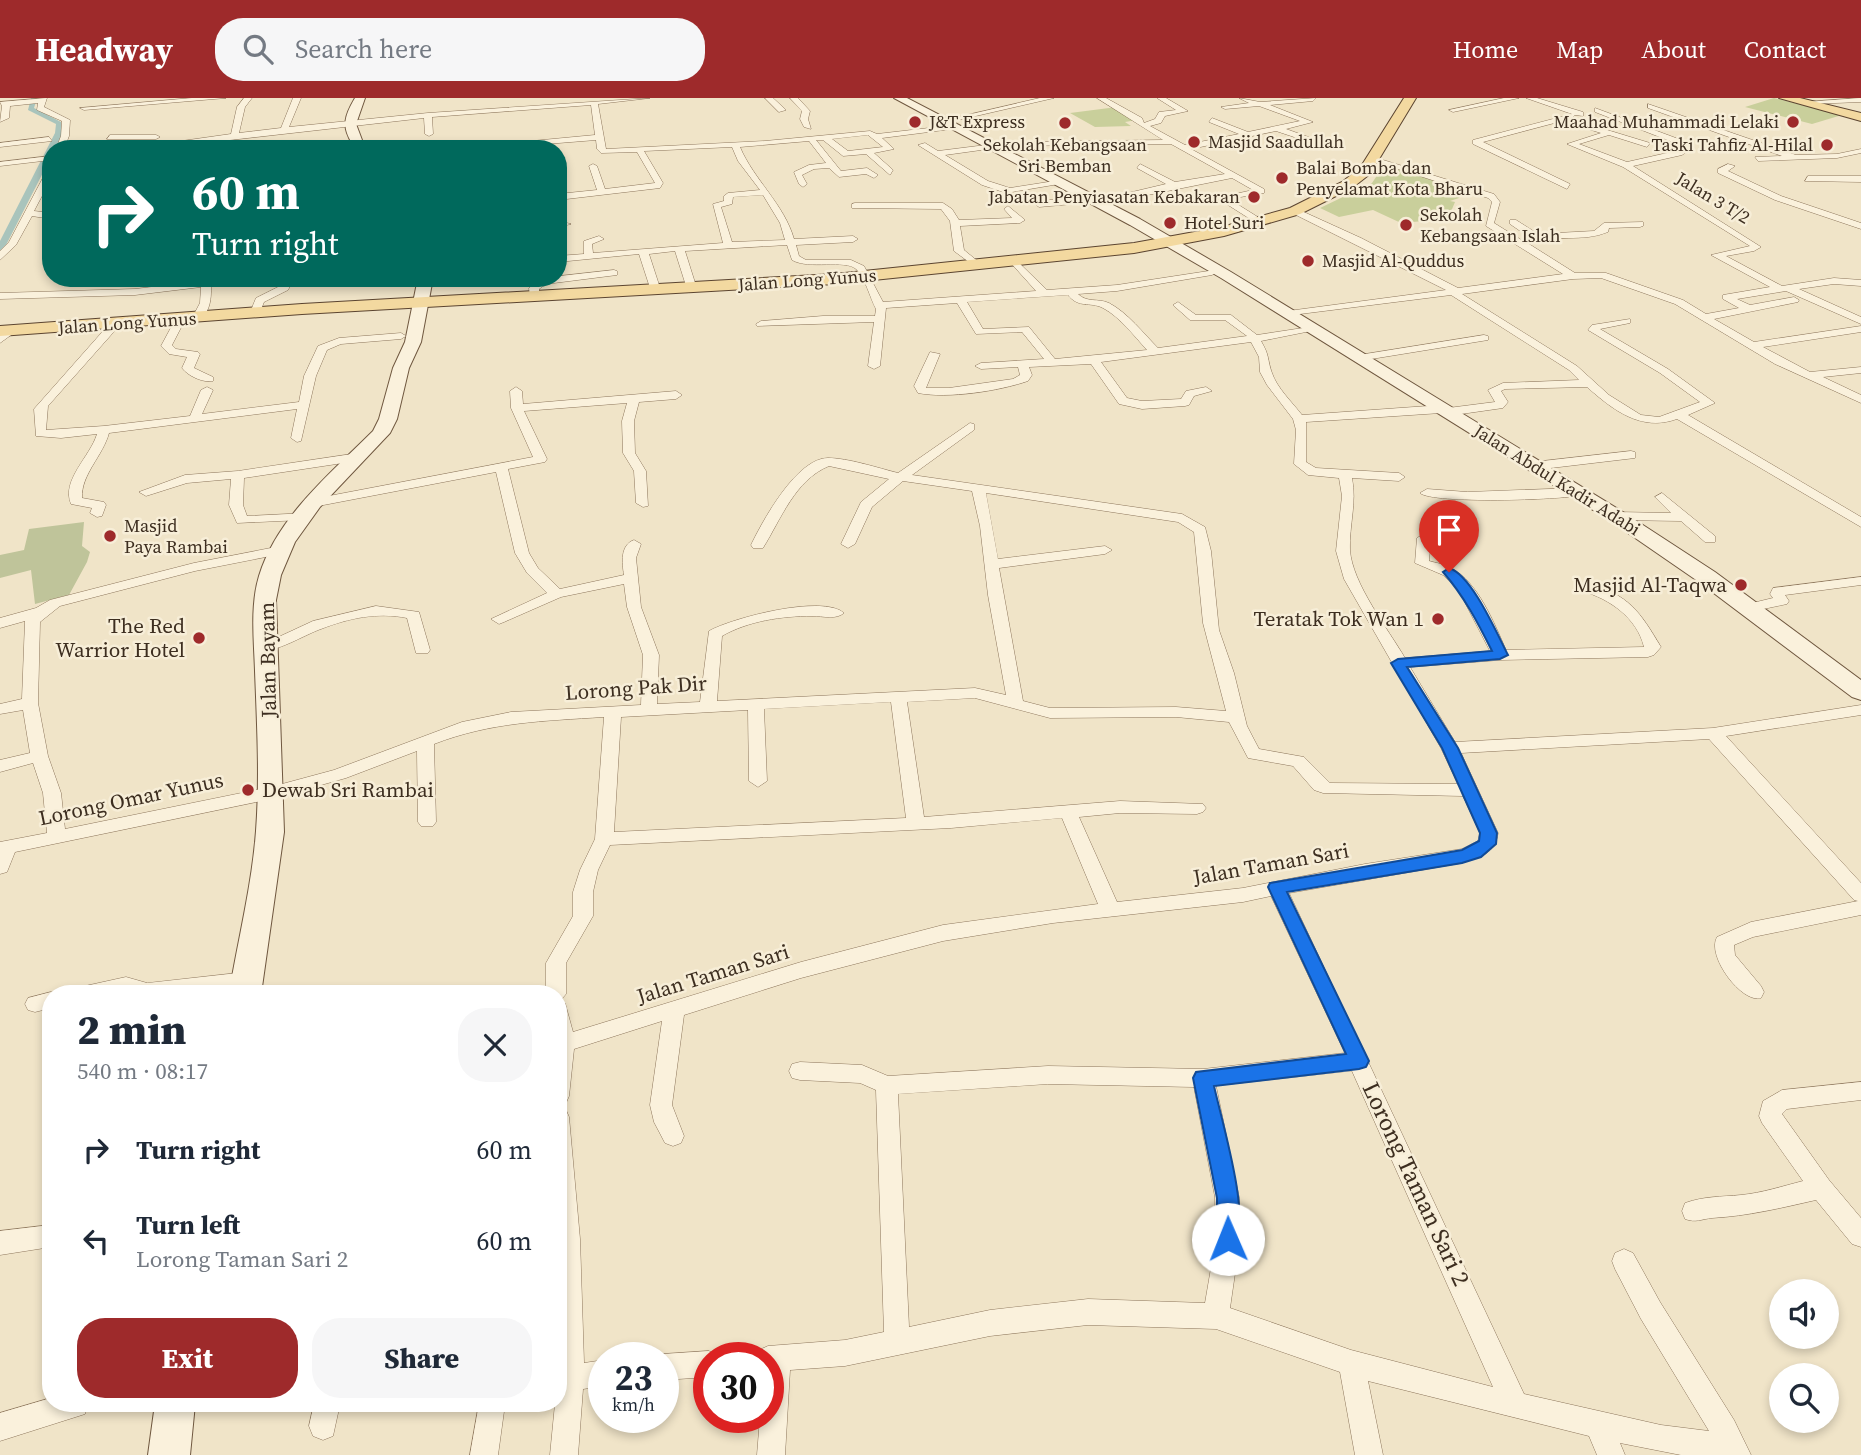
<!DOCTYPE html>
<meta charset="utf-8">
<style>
:root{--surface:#fff;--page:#f6f6f7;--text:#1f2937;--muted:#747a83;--accent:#9e2a2b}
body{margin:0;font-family:"Source Serif 4",serif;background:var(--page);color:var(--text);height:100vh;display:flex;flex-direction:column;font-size:26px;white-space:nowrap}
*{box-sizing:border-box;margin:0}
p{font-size:23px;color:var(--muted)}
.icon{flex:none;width:38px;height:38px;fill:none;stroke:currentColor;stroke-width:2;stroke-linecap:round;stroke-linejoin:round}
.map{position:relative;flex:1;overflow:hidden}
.sheet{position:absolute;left:42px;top:887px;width:525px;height:427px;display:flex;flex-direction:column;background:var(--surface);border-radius:28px;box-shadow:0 4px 10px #0003}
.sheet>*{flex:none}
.banner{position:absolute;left:42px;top:42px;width:525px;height:147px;border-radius:28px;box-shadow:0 4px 10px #0003;background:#00695c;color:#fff;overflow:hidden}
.fabs{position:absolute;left:1769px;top:1181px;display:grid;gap:14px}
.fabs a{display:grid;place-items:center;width:70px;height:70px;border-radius:50%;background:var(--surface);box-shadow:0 4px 10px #0003;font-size:35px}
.speed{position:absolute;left:588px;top:1244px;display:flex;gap:14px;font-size:35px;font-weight:700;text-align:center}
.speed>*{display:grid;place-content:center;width:91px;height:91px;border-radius:50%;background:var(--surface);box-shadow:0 4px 10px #0003;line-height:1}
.speed small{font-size:18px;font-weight:400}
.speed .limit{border:10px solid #d22;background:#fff;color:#111}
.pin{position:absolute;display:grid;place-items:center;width:60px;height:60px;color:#fff;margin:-72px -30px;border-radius:50% 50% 50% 0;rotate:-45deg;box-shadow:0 0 7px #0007}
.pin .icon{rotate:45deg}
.me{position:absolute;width:77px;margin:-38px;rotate:359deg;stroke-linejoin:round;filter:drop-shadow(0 0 5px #0008)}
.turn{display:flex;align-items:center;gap:24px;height:147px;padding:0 35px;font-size:32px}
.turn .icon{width:91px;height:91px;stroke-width:2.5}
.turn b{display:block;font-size:49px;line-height:60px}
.round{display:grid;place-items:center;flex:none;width:74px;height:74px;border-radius:28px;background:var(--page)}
.overview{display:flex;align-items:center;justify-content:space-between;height:119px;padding:0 35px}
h1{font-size:42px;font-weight:800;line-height:52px}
.cta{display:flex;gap:14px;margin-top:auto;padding:14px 35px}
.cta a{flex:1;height:80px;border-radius:28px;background:var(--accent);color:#fff;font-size:28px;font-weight:800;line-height:80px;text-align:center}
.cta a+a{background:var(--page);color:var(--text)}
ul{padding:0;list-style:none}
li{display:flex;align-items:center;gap:21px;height:91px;padding:0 35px}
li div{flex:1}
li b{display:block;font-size:26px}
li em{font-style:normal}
header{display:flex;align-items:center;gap:42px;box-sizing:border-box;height:98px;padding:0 35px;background:var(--accent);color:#fff}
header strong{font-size:33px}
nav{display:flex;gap:38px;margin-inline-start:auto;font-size:24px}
.search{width:490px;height:63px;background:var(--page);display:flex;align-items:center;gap:18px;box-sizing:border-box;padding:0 24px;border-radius:28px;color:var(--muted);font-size:26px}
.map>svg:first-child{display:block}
.green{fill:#c9cf9b}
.cemetery{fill:#bfc49a}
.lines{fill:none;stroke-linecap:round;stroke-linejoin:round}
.canal{fill:#a9c4bc;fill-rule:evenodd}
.street-casing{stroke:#8d765c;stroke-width:1}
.secondary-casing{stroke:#6f573f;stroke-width:2}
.primary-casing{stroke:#5b4430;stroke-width:2}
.street{fill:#faf1dc;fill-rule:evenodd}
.secondary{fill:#faf1dc;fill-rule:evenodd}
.primary{fill:#f3d9a0;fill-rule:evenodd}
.route{fill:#1a73e8;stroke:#114b97;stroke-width:2}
.poi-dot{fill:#9e2a2b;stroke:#f7eed8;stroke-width:2.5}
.labels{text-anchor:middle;stroke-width:5;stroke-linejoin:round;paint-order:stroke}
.far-poi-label{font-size:18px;fill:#3d2e20;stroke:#f7eed8;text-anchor:start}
.far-street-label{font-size:18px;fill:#3d2e20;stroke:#f7eed8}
.poi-label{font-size:21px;fill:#3d2e20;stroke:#f7eed8;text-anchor:end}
.street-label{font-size:21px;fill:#3d2e20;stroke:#f7eed8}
.near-street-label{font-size:24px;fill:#3d2e20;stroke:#f7eed8}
</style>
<header>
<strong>Headway</strong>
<div class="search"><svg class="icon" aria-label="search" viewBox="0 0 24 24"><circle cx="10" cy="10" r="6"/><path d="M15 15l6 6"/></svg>Search here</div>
<nav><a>Home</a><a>Map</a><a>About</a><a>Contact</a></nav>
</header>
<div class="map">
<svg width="1861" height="1357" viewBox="0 0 1861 1357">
<rect width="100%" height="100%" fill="#f0e4c8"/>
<path class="green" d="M1774 0 1842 17 1812 26 1745 9Z
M1117 9 1137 22 1125 24 1131 28 1095 29 1070 15Z
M1386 64 1466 92 1459 100 1450 103 1455 104 1450 116 1458 120 1401 125 1373 112 1339 119 1320 110 1372 85Z"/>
<path class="cemetery" d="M84 424 82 448 90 454 87 464 69 497 35 506 31 472 0 480V457L24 452 29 431Z"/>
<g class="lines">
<path class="canal" d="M31 0H37L34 10 61 24 63 35 55 51H51V59L4 151 0 154V143L55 35 56 26 28 12Z"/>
<g class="street-casing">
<path id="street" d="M47 0 44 9 70 22 69 38 64 51H56L61 38 62 23 37 12 38 5 10 8 9 20 0 24 2 8 0 4Z
M192 0H226L84 12 80 10Z
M244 0H252L245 9 239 35 281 30 293 0H301L289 29 428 15 650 0 598 6 606 51 765 43 870 33 877 36 955 27 952 31 882 40 894 51 874 55 893 72 890 77 866 56 843 58 823 42H816L841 73 867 70 878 77 874 80 866 76 839 79 829 70 814 71 802 77 807 86 803 89 799 86 794 74 809 67 826 65 809 43 740 49C754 82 784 106 794 141L853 138 858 141 853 144 796 147 799 158 806 162H851L864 168 883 204 1036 193 1009 163 1014 160 1047 192 1117 187 1215 172 1217 174 1212 177 1117 193 1078 196C1087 205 1098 200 1109 205 1128 215 1143 235 1158 250L1247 238 1225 222H1190L1173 207 1178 204 1196 217H1231L1257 237 1316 228V232L1261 243C1270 258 1267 261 1272 275 1277 290 1292 304 1302 317L1442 307 1448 310 1495 304 1488 292 1503 285 1579 282 1569 272 1451 197 1284 218V214L1288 213 1446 192 1292 115 1291 113 1295 110 1361 140 1458 190 1563 176 1486 128 1492 104 1488 100 1370 62V58L1494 96 1500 104 1494 125 1523 143 1529 139 1510 126V122H1516L1538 136 1594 133 1604 125 1643 124V128L1640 129 1609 130 1608 134C1583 145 1553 135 1529 146L1575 175H1606L1683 202 1706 216 1739 210 1723 201V197L1770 189 1711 157 1750 148 1623 69 1567 46 1601 35 1562 23 1483 44 1570 86 1567 91 1473 46V42L1572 16 1526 0H1537L1583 14V18L1575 17 1571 21 1650 45 1647 49 1609 37 1579 46 1627 64 1676 53 1683 48 1595 14V10L1692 46V50L1682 57 1633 68 1761 149 1754 153 1726 158 1782 188 1834 180 1861 182V188L1834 186 1799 191 1861 219V226L1786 193 1737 201 1750 207 1794 199 1799 202 1798 204 1714 221 1754 244 1861 228V234L1763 249 1810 274 1861 269V275L1823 279 1861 297V305L1775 266 1675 206 1601 180 1573 181 1462 196 1577 268 1609 297 1641 317 1659 319 1700 304 1660 275 1588 232 1592 227 1630 221V225L1600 231 1668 271 1715 305 1688 317 1861 419V429L1677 321C1641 334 1613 312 1587 289L1505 291 1501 293 1508 304 1503 310 1447 318 1441 315 1306 324V364L1316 370 1399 375 1405 379 1399 383 1352 380C1357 405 1349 427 1350 452 1352 485 1388 531 1405 560L1490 553 1458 491 1443 477 1415 465 1417 440 1424 436 1431 440 1429 463C1436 465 1444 466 1451 470 1478 484 1494 525 1506 552L1644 549C1637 520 1610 501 1582 493L1580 490 1587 486C1629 496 1640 514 1661 549L1654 557 1648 559 1500 562 1410 569 1455 644 1713 630 1861 607V617L1726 638 1861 785V817L1753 839 1734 847 1735 857 1761 888 1764 894 1761 900C1742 906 1706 858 1717 839L1751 824 1858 803 1854 802 1709 641 1461 655 1498 735C1495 756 1480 759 1462 765L1289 795 1524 1296 1661 1327 1709 1333 1641 1221 1615 1171 1612 1163 1615 1155 1624 1151 1633 1155 1660 1204 1734 1322 1751 1357H1681L1620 1345 1625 1357H1597L1589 1338 1368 1283 1383 1357H1355L1340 1274 1216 1231 1088 1227 990 1238 845 1268 790 1272 785 1357H757L760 1320H768V1260H755L759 1252 768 1248 845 1242 884 1234 876 992 860 985 800 982 792 980 789 973 792 966 800 964 862 967 888 978 1048 968 1203 971 1345 955 1271 798 1243 804 1053 825 943 843 801 880 684 917 672 1007 684 1038 681 1045 673 1048 665 1045 654 1024 650 1007 662 923 574 951 569 998 566 1005 558 1007V896H546V865L573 818V794L580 772 595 741 604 619C543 623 491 624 434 646L436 724 433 728H421L418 724 417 653 346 680 271 701 15 754 7 774 0 776V744L47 735 43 695 33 665 0 674V662L30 655 23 612 0 616V606L22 601 25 523 0 530V520L36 510 50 502 194 465 281 448 288 452 281 456 195 473 60 508 40 524 38 605 48 658 61 695 65 731 271 689 334 672 462 624 511 614 641 607 643 557 627 509 624 486 561 499 504 524 499 526 491 521 547 495 527 475 515 455 496 374 313 409 306 405 313 401 533 359 511 310 510 293 516 289 522 293 523 306 676 293 682 297 676 301 639 304 634 323 635 355 646 373 648 408 643 409 636 405 634 373 623 355 622 323 627 305 524 313 547 361 545 364 508 371 529 455 538 470 560 491 624 477C622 465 620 447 634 442L641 446 636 460 641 509 659 557 657 606 700 604 709 533C732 520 823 496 844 515 836 522 823 518 812 518 782 518 748 523 722 538L717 603 975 590 1006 597 988 497 980 428 972 393 903 383 872 409 855 446 848 450 841 446 861 404 889 381 829 368C795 382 781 421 763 450H753L751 447C763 422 797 360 828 360 848 360 878 370 898 375L970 325 974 326V332L912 377 1182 416 1205 429 1211 453 1219 532 1234 575 1247 628 1259 651 1304 659 1330 685 1458 686 1441 650 1344 481 1336 453 1342 398 1339 380 1308 377 1294 366 1296 332 1293 321 1267 287 1260 274 1259 259 1251 244 1101 264 1127 300 1142 303 1181 301 1186 293 1206 289 1212 293 1194 298 1189 307 1185 308 1142 311 1119 306 1091 266 1029 269 1032 277 1028 283C999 293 948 301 918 295L914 288 930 254 940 256 926 290H949L1013 281 1020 277 1018 269 981 271 975 268 981 265 1044 261 1022 234 976 236 957 205 886 210 880 268 874 271 868 268 874 224 757 228 756 226 761 223 823 218H875L876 211C870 200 865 179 856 171 845 161 809 172 792 162L787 147 685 153 697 191 692 194 687 191 675 153 649 156 661 193 656 196 651 193 639 156 558 164V158L584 156V143L599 138 604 141 592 146 593 155 723 145 713 106 724 103V98L728 95 760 92 738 63 732 49 644 53 663 85 660 90 558 102V96L597 92 589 68 593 66 597 68 605 91 655 85 637 54 601 55 597 51 596 42 484 51H448L595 37 591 7 432 19 433 36 429 38 425 36 424 20 151 51H125L231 36 237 9ZM868 37 883 49 848 53 832 41ZM763 97 780 125 785 142 732 144 721 109 732 106 733 99ZM1068 197C1079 211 1089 203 1103 210 1120 219 1134 238 1147 252L1055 261 1029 229 983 231 967 204ZM986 395 1178 424 1194 434 1203 525 1226 613 1176 609 1050 610 1023 603 999 470 1105 456 1112 452 1105 448 998 461ZM975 600 1050 620 1176 619 1229 624 1248 660 1293 668 1314 692 1323 695 1463 698 1480 735 1478 743 1462 751 1365 766 1243 790 1117 804 1079 719 1120 715 1197 716 1203 714 1206 710 1203 706 1120 703 924 719 907 604ZM891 604 906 720 614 734 621 619 748 612 749 683 758 689 767 683 764 611ZM1062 720 1098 806 943 827 801 864 573 934 565 905 560 903 566 896V865L593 818V794L598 772 610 747 951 730ZM1352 973 1493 1289 1351 1252 1230 1210 1240 1141 1239 1099 1216 988ZM1048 986 1194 989 1215 1099 1216 1141 1205 1205 1088 1201 990 1212 909 1229 898 996Z
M765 0H773L786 12 779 14Z
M790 0H798L810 13 808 21 811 31 804 29 800 21 802 13Z
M1040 0H1054L941 26 937 24Z
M1097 0H1106L1142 20 1144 25 1155 21 1159 14 1176 12 1157 0H1166L1188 13 1165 18 1161 25 1150 28 1185 47 1239 36 1209 24 1212 20 1248 34 1300 23 1259 8 1225 11 1221 9 1249 5 1239 0 1260 4 1316 0 1313 3 1270 7 1313 24 1286 31 1328 46 1321 48 1276 33 1191 51 1264 91V95L1229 101 1261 121 1263 123 1258 126 1217 100 1253 92 1232 80 1128 101 1039 109 1035 106 1039 103 1128 95 1166 86 1137 70 1140 66 1175 84 1225 76 1171 46 1010 48 945 57 988 83 1010 90 1061 82 1065 85 1006 95 982 87 918 47 925 45 938 53 1010 44 1163 42Z
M1504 0H1519L1453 14 1449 12Z
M1861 0V4L1809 6 1805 4Z
M1648 6 1796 57 1837 56 1861 51V55L1837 60 1758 63 1755 59 1782 58 1648 10Z
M110 37H156L160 39 156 41H107Z
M49 39 52 43 0 49V45Z
M51 58V62L0 68V64Z
M1728 66 1735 68 1728 73 1781 98 1861 125V131L1775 102 1718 75V71Z
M51 70V81L34 113 51 115V121L32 118 16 147 0 162V153L9 144 47 72Z
M1808 78H1861V84L1805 83Z
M855 105H943L952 111 959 122 1012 120 1004 111 1008 108 1025 122 1020 125 960 128 964 152 980 165V169L977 170 954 153 950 123 941 111 852 110V106Z
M558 123 571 126 558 129Z
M614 172 617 173V177L546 186 539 191V201L530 199 529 190 542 180Z
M201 180H211C211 196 213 214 197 223L192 220 200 205 201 189 135 197 0 201V195L135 191 201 183Z
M284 180H294L288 192 264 204 258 219H250L249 217 256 200 280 188Z
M351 180H363L355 184Z
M180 219 185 222 172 247 176 251 198 254 200 256 194 270 213 279V283C203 285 188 278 182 270L187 259 169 256 161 248 175 222Z
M115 223 120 226 119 228 48 308 46 332 104 328 190 318 201 292 207 289 213 292 202 316 299 304 304 278 318 248 339 240 401 235 406 238 401 241 341 246 327 252 316 278 301 343 297 344 291 340 297 311 109 335C103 358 81 376 82 400L104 404 106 407 102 418 97 419 90 415 92 410 71 406C61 382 90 359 97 336L61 340 36 338 34 311 111 224Z
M9 230 18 232 0 245V237Z
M1484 237 1488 238V242L1359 263 1353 260 1359 257Z
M1631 353 1635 354V360L1534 372 1528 368 1534 364Z
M359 355 363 356V362L244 380 243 407 247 418 307 415 309 418 302 422 237 425 229 407 231 381 187 385 146 398 139 394 185 377 238 373Z
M1577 390 1582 391V397C1560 402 1433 406 1420 395L1427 391 1467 394Z
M1662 395 1715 438V444H1705L1681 423 1616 422 1609 418 1616 414 1671 415 1655 399Z
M1861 479V487L1785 497 1789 503 1787 506 1749 514 1742 510 1744 507 1773 500 1770 496 1773 490Z
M376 508 419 514 430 552 428 555H416L407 520C378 514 349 520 321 531 306 536 274 556 260 552L257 549 313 523Z
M247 874 254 876 257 882 254 888 247 890 194 896H73L76 890 126 879 147 885Z
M51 894 58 896H51V910L35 914 28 912 25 906 28 900Z
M1861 984V1002L1787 1011 1782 1016 1829 1082 1861 1120V1149L1852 1146 1816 1102C1781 1110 1748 1118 1712 1120 1702 1121 1696 1125 1685 1121L1682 1113 1685 1105C1705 1098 1721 1099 1741 1097 1762 1095 1783 1088 1803 1083L1762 1025 1759 1018 1763 1003 1782 992Z
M558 1009 566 1012 569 1019 580 1141 584 1265 604 1262V1288L583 1291 578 1357H550L555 1306H558Z
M51 1127V1149L0 1157V1133Z
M709 1253 720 1260H709V1279L663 1282V1260H654L663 1256Z
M51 1300V1306H88L85 1316 0 1343V1315Z
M314 1306H340L333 1338 323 1342 313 1338 309 1328Z
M479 1306H505L498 1357H470Z"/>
</g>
<g class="secondary-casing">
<path id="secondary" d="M355 0H365L356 26 362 42 356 46 352 45C341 28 345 17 355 0Z
M894 0H907L1140 121 1231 174 1623 414 1715 474 1861 582V602L1852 599 1699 484 1609 422 1221 180 1130 127Z
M418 180H433L421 244 409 270 397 321 390 335 320 409 295 444 281 477 276 502 284 734 261 896H229C238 842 252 787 256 733 260 680 257 626 255 573 254 542 250 508 259 478 277 419 331 375 373 333L379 321 393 270 405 244Z
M155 1306H195L190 1357H148Z"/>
</g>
<g class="primary-casing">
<path id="primary" d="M1404 0H1416L1370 76 1352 90 1300 116 1224 138 1134 155 835 186 302 216 0 238V228L302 206 835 176 1134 145 1222 129 1290 110 1342 84 1360 70Z
M1779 0H1800L1861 15V23Z"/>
</g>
<use href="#street" class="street"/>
<use href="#secondary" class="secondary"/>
<use href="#primary" class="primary"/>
</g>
<path class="route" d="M1449 470C1472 477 1497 536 1508 557L1500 561 1407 569 1458 650 1497 735 1496 746 1481 759 1462 765 1287 794 1369 963 1366 969 1359 971 1214 988C1222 1024 1250 1116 1236 1148L1228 1151 1220 1148 1217 1141V1100L1193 980 1196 974 1346 956 1268 789 1270 785 1462 752 1479 743 1480 735 1442 650 1391 565 1398 561 1492 553C1478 525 1464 498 1443 474Z"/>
<g class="poi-dot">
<circle cx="915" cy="24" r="7"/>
<circle cx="1793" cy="24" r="7"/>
<circle cx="1065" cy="25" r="7"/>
<circle cx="1194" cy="44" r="7"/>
<circle cx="1827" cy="47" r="7"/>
<circle cx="1282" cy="80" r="7"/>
<circle cx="1254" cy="99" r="7"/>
<circle cx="1170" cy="125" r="7"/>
<circle cx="1406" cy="127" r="7"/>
<circle cx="1308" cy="163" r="7"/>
<circle cx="110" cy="438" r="7"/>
<circle cx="1741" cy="487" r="7"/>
<circle cx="1438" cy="521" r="7"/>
<circle cx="199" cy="540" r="7"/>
<circle cx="248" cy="692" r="7"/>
</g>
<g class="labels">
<g class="far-poi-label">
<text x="929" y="30">J&amp;T Express</text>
<text x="1779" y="30" text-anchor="end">Maahad Muhammadi Lelaki</text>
<text x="1208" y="50">Masjid Saadullah</text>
<text x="1065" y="53" text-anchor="middle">Sekolah Kebangsaan<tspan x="1065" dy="21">Sri Bemban</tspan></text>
<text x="1813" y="53" text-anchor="end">Taski Tahfiz Al-Hilal</text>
<text x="1296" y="76">Balai Bomba dan<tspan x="1296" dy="21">Penyelamat Kota Bharu</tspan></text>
<text x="1240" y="105" text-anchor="end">Jabatan Penyiasatan Kebakaran</text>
<text x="1420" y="123">Sekolah<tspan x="1420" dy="21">Kebangsaan Islah</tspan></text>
<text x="1184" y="131">Hotel Suri</text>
<text x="1322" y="169">Masjid Al-Quddus</text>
<text x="124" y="434">Masjid<tspan x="124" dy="21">Paya Rambai</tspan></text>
</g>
<g class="far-street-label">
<text transform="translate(1713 100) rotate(31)" y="6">Jalan 3 T/2</text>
<text transform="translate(807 182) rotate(-4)" y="6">Jalan Long Yunus</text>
<text transform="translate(127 225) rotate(-4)" y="6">Jalan Long Yunus</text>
<text transform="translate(1557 382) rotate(32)" y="6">Jalan Abdul Kadir Adabi</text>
</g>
<g class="poi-label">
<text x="1727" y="494">Masjid Al-Taqwa</text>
<text x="1424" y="528">Teratak Tok Wan 1</text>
<text x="185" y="535">The Red<tspan x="185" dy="24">Warrior Hotel</tspan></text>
<text x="262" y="699" text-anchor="start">Dewab Sri Rambai</text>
</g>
<g class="street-label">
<text transform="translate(268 562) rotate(-91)" y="7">Jalan Bayam</text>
<text transform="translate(636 590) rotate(-4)" y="7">Lorong Pak Dir</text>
<text transform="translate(131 701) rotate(-12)" y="7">Lorong Omar Yunus</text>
<text transform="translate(1271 766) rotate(-10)" y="7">Jalan Taman Sari</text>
<text transform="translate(713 876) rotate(-17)" y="7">Jalan Taman Sari</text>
</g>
<g class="near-street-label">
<text transform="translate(1416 1086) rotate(65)" y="8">Lorong Taman Sari 2</text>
</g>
</g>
</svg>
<div class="fabs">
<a><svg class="icon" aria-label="sound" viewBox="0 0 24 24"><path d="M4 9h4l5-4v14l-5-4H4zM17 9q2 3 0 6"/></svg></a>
<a><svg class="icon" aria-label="search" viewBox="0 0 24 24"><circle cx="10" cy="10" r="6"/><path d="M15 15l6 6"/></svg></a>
</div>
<div class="speed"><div>23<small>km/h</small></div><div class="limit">30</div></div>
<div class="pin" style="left:1449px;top:474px;background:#d93025"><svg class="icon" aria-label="arrive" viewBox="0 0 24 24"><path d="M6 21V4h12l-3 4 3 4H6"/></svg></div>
<svg class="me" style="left:1228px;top:1141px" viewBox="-20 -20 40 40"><circle r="19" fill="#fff"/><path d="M0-13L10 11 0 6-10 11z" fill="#1a73e8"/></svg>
<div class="banner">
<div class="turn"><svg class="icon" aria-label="right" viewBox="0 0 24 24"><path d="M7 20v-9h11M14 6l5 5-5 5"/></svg><div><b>60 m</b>Turn right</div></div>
</div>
<section class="sheet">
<div class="overview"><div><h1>2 min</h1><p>540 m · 08:17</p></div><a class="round"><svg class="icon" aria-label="close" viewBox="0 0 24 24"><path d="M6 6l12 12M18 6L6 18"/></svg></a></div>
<ul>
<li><svg class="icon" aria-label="right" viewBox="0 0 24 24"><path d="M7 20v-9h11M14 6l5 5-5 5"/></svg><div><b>Turn right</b></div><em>60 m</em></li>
<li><svg class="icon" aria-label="left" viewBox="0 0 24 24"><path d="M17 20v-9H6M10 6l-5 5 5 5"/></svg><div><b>Turn left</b><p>Lorong Taman Sari 2</p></div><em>60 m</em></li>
</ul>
<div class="cta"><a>Exit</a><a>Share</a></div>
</section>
</div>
